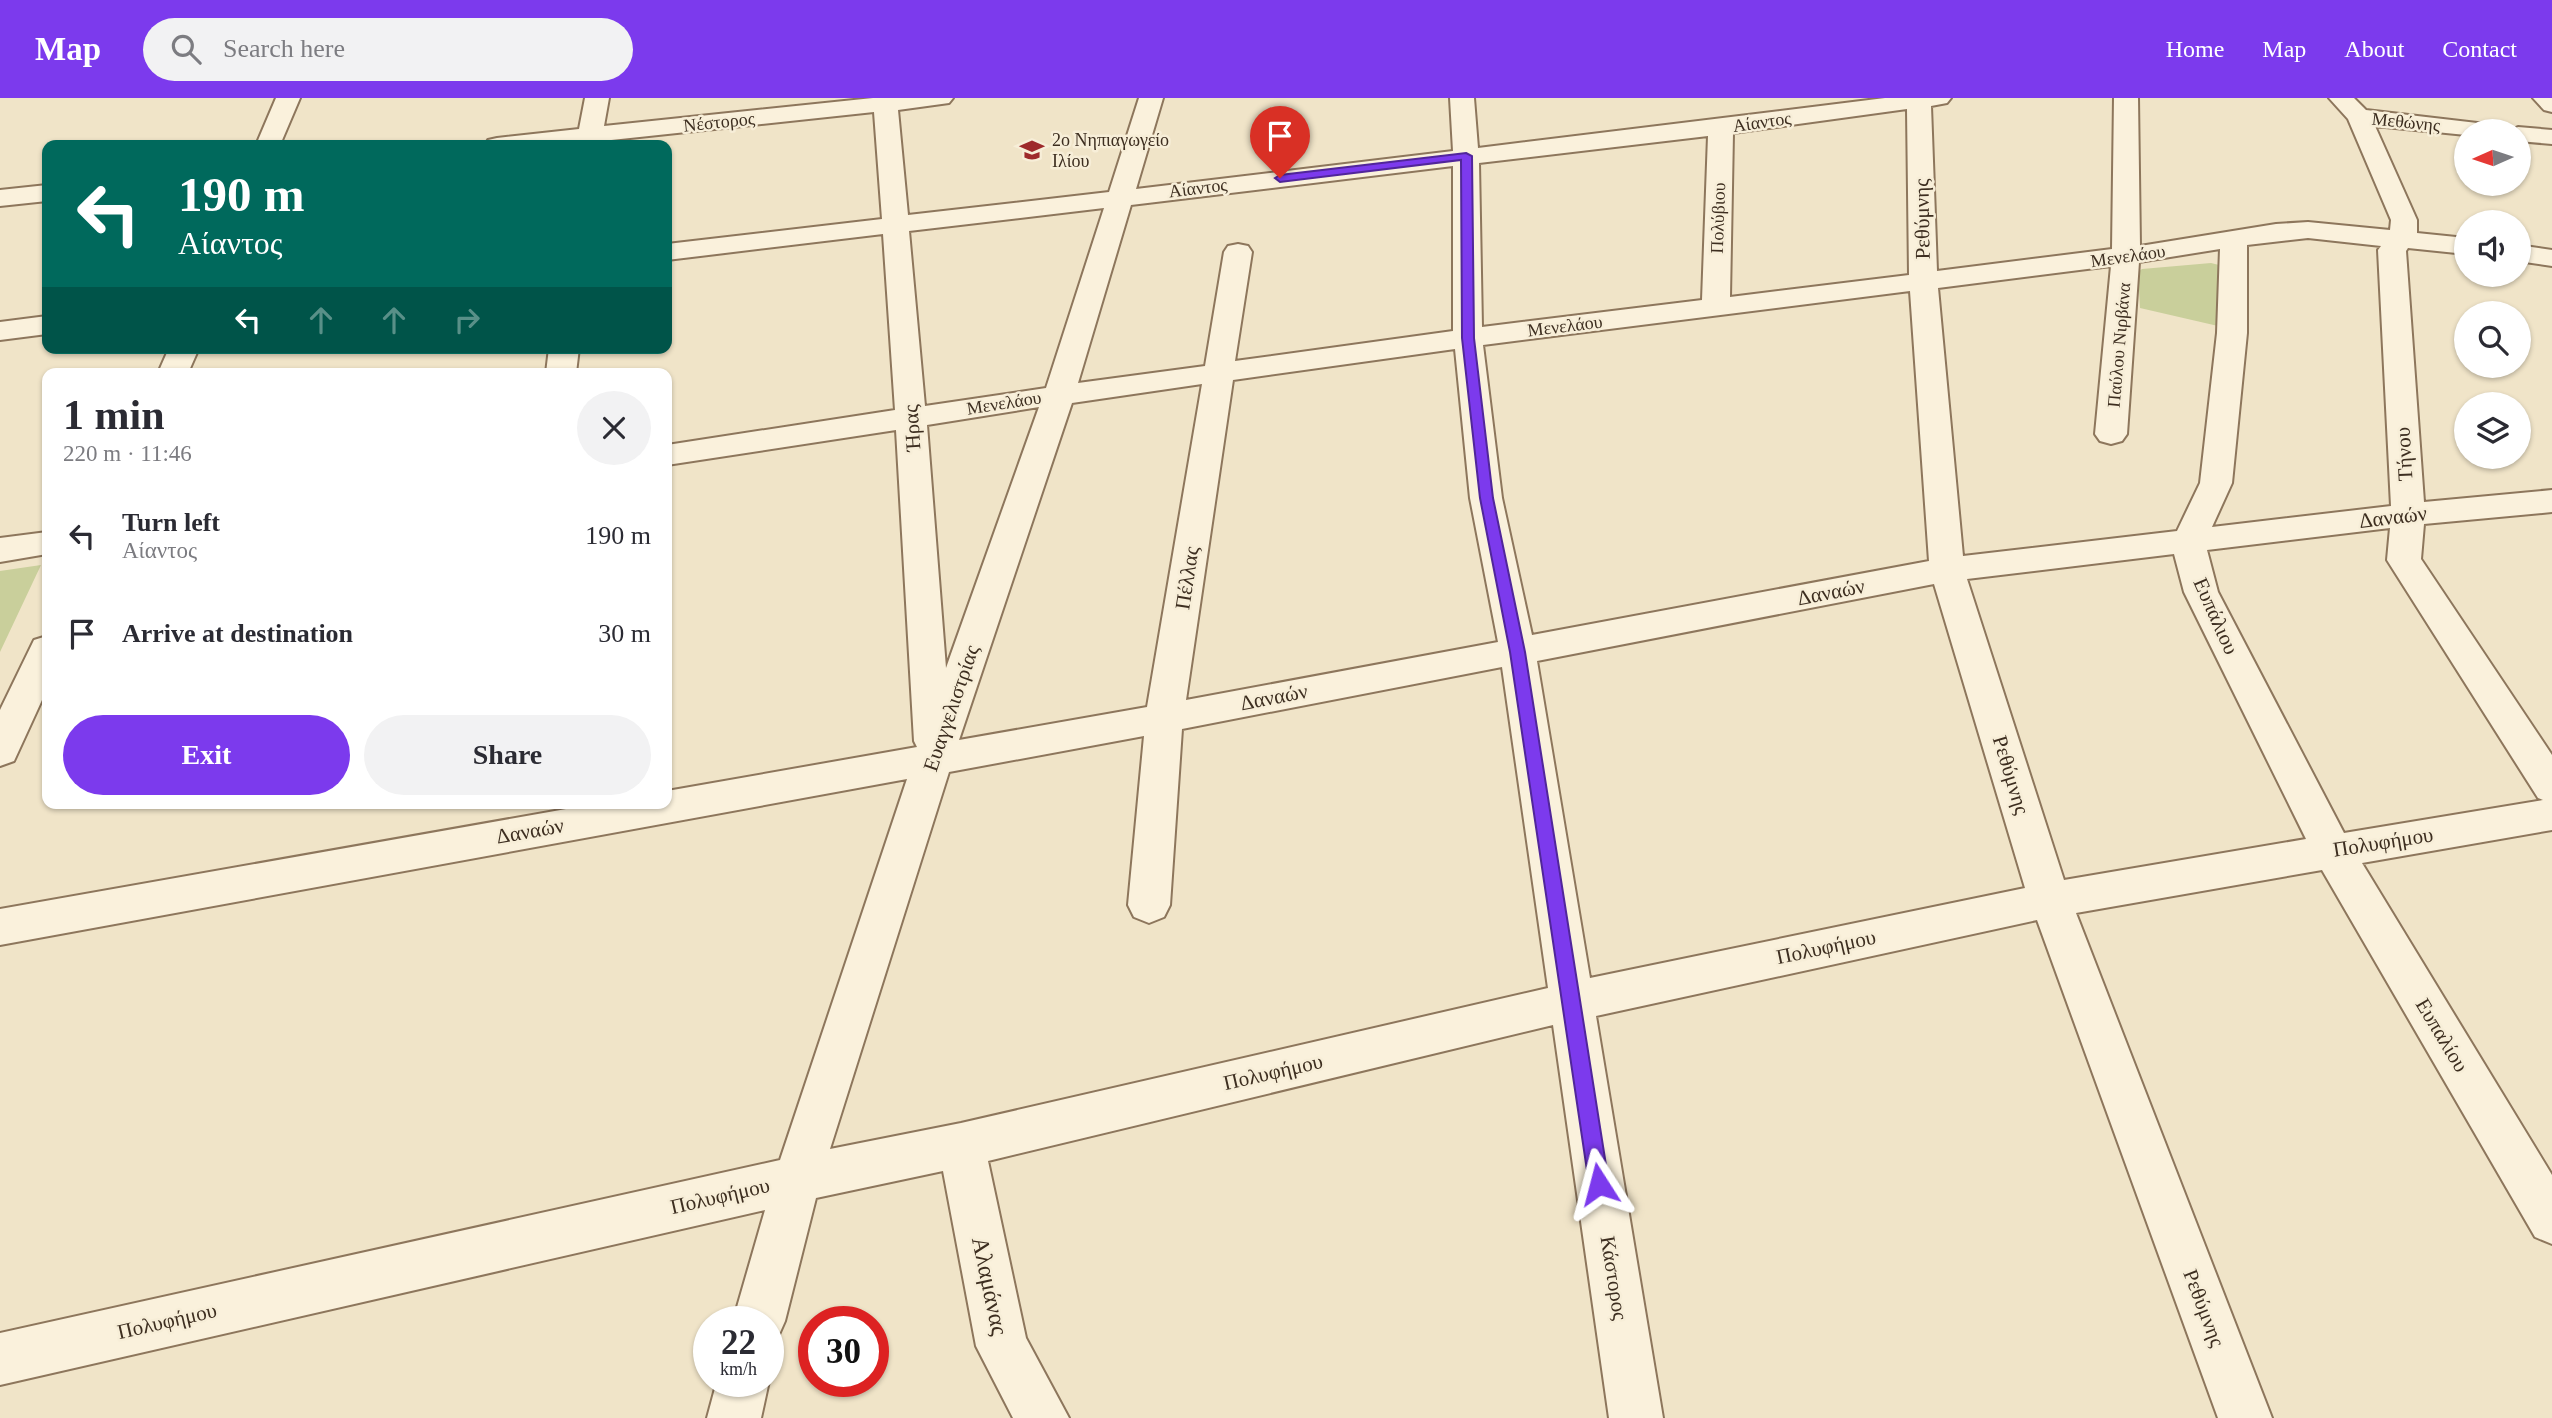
<!DOCTYPE html>
<meta charset="utf-8">
<style>
:root{--surface:#fff;--page:#f2f2f3;--text:#2b2b33;--muted:#7c7c81;--accent:#7c3aed}
body{margin:0;font-family:Georgia,serif;background:var(--page);color:var(--text);height:100vh;display:flex;flex-direction:column;font-size:26px;white-space:nowrap}
*{box-sizing:border-box;margin:0}
p{font-size:23px;color:var(--muted)}
.icon{flex:none;width:38px;height:38px;fill:none;stroke:currentColor;stroke-width:2;stroke-linecap:round;stroke-linejoin:round}
.map{position:relative;flex:1;overflow:hidden}
.drawer{position:absolute;left:42px;top:270px;width:630px;height:441px;display:flex;flex-direction:column;background:var(--surface);border-radius:14px;box-shadow:0 2px 5px #0004}
.drawer>*{flex:none}
.banner{position:absolute;left:42px;top:42px;width:630px;height:214px;border-radius:14px;box-shadow:0 2px 5px #0004;background:#00695c;color:#fff;overflow:hidden}
.needle{width:46px;rotate:267deg}
.tools{position:absolute;left:2454px;top:21px;display:grid;gap:14px}
.tools a{display:grid;place-items:center;width:77px;height:77px;border-radius:50%;background:var(--surface);box-shadow:0 2px 5px #0004;font-size:35px}
.speed{position:absolute;left:693px;top:1208px;display:flex;gap:14px;font-size:35px;font-weight:700;text-align:center}
.speed>*{display:grid;place-content:center;width:91px;height:91px;border-radius:50%;background:var(--surface);box-shadow:0 2px 5px #0004;line-height:1}
.speed small{font-size:18px;font-weight:400}
.speed .limit{border:10px solid #d22;background:#fff;color:#111}
.pin{position:absolute;display:grid;place-items:center;width:60px;height:60px;color:#fff;margin:-72px -30px;border-radius:50% 50% 50% 0;rotate:-45deg;box-shadow:0 0 7px #0007}
.pin .icon{rotate:45deg}
.me{position:absolute;width:77px;margin:-38px;rotate:351deg;stroke-linejoin:round;filter:drop-shadow(0 0 5px #0008)}
.turn{display:flex;align-items:center;gap:24px;height:147px;padding:0 21px;font-size:32px}
.turn .icon{width:91px;height:91px;stroke-width:2.5}
.turn b{display:block;font-size:49px;line-height:60px}
.lanes{display:flex;align-items:center;height:66px;padding:0 21px;background:#0003;justify-content:center;gap:35px;direction:ltr}
.lanes .off{opacity:.35}
.round{display:grid;place-items:center;flex:none;width:74px;height:74px;border-radius:37px;background:var(--page)}
.head{display:flex;align-items:center;justify-content:space-between;height:119px;padding:0 21px}
h1{font-size:42px;font-weight:600;line-height:52px}
.cta{display:flex;gap:14px;margin-top:auto;padding:14px 21px}
.cta a{flex:1;height:80px;border-radius:42px;background:var(--accent);color:#fff;font-size:28px;font-weight:600;line-height:80px;text-align:center}
.cta a+a{background:var(--page);color:var(--text)}
ul{padding:0;list-style:none}
li{display:flex;align-items:center;gap:21px;height:98px;padding:0 21px}
li div{flex:1}
li b{display:block;font-size:26px}
li em{font-style:normal}
header{display:flex;align-items:center;gap:42px;box-sizing:border-box;height:98px;padding:0 35px;background:var(--accent);color:#fff}
header strong{font-size:33px}
nav{display:flex;gap:38px;margin-inline-start:auto;font-size:24px}
.search{width:490px;height:63px;background:var(--page);display:flex;align-items:center;gap:18px;box-sizing:border-box;padding:0 24px;border-radius:38px;color:var(--muted);font-size:26px}
.map>svg:first-child{display:block}
.green{fill:#c9cf9b}
.lines{fill:none;stroke-linecap:round;stroke-linejoin:round}
.minor-casing{stroke:#8d765c;stroke-width:4}
.minor{fill:#faf1dc;fill-rule:evenodd}
.route{fill:#7c3aed;stroke:#51269a;stroke-width:2}
.labels{text-anchor:middle;stroke-width:5;stroke-linejoin:round;paint-order:stroke}
.far-street-label{font-size:18px;fill:#3d2e20;stroke:#f7eed8}
.far-poi-label{font-size:18px;fill:#3d2e20;stroke:#f7eed8;text-anchor:start}
.street-label{font-size:21px;fill:#3d2e20;stroke:#f7eed8}
.near-street-label{font-size:24px;fill:#3d2e20;stroke:#f7eed8}
</style>
<header>
<strong>Map</strong>
<div class="search"><svg class="icon" aria-label="search" viewBox="0 0 24 24"><circle cx="10" cy="10" r="6"/><path d="M15 15l6 6"/></svg>Search here</div>
<nav><a>Home</a><a>Map</a><a>About</a><a>Contact</a></nav>
</header>
<div class="map">
<svg width="2552" height="1320" viewBox="0 0 2552 1320">
<rect width="100%" height="100%" fill="#f0e4c8"/>
<path class="green" d="M2211 165 2219 167 2222 171 2218 228 2140 210 2138 174 2142 171Z
M41 467 0 554V473Z"/>
<g class="lines">
<g class="minor-casing">
<path id="minor" d="M276 0H300L280 47H256Z
M585 0H609L604 28 873 0H953L949 5 898 12 908 117 1109 94 1139 0H1163L1136 91 1453 53 1450 0H1474L1478 50 1885 0H1951L1947 5 1931 8 1937 173 2112 151 2114 0H2138L2140 148 2276 126 2308 124 2390 132 2391 122 2348 21 2329 0H2354L2366 12 2503 28 2506 33H2466V37L2375 28 2417 122V135L2466 140V156L2408 150 2406 153 2424 404 2552 392V414L2424 426 2421 461 2552 657V732L2362 765 2552 1077V1146L2535 1139 2322 772 2076 815 2272 1320H2218L2037 822 1596 918 1663 1320H1609L1553 927 988 1063 1026 1240 1069 1320H1013L976 1248 943 1073 816 1100 785 1223 777 1241 768 1245V1223H733L765 1112 0 1287V1235L780 1062 907 681 0 847V811L600 705H667V693L917 649 914 643 896 332 667 367V347L895 312 883 136 667 162V146L882 121 874 14 602 43 601 47H485L488 42 497 40 579 31ZM1907 11 1909 177 1730 199 1733 35ZM1708 38 1702 202 1482 229 1479 65ZM1453 68V233L1235 263 1252 154 1248 148 1238 146 1228 148 1224 154 1205 268 1078 285 1131 107ZM1104 110 1046 290 925 308 909 133ZM2308 140 2381 148 2378 152 2391 408 2212 429 2232 385 2247 235V147ZM2220 151 2217 235 2200 385 2177 433 1963 458 1938 190 2111 168 2095 336 2100 343 2111 346 2122 343 2127 336 2139 164ZM1910 193 1929 463 1532 537 1502 400 1483 247ZM1455 251 1470 400 1498 544 1186 602 1233 282ZM1202 286 1147 609 959 642 1072 305ZM1039 309 946 570 927 327ZM2390 430 2387 462 2538 700 2543 702 2344 735 2218 494 2207 452ZM2174 456 2184 494 2306 741 2064 782 1967 481ZM1934 486 2025 790 1590 880 1537 563ZM1502 569 1548 890 961 1025 830 1051 949 674 1144 638 1128 807 1134 819 1149 825 1164 819 1170 807 1182 631Z
M2533 0H2552V14L2544 12Z
M2518 29 2552 32V46L2518 43V33H2508Z
M47 87V103L0 108V92Z
M2518 147 2552 152V168L2518 163Z
M47 218V236L0 242V224Z
M169 250H199L188 275H158Z
M549 250H579L576 275H546Z
M47 434V456L0 464V440Z
M47 538V591L14 663 0 668V612L34 542Z
M768 1281 769 1283 761 1320H707L717 1283Z"/>
</g>
<use href="#minor" class="minor"/>
</g>
<path class="route" d="M1466 55 1472 58 1474 240 1493 400 1525 554 1609 1086 1606 1093 1599 1096 1592 1093 1589 1086 1510 554 1480 400 1462 240 1461 62 1280 84 1275 80 1280 77Z"/>
<defs>
<g id="school-bare" transform="scale(1.89)"><path d="M0-5L7-2L0 1L-7-2ZM-4 1L0 2.5L4 1V4Q0 6-4 4Z" fill="#9e2a2b" stroke="#f7eed8" stroke-width="2.5" paint-order="stroke"/></g>
</defs>
<g fill-rule="evenodd">
<use href="#school-bare" x="1032" y="52"/>
</g>
<g class="labels">
<g class="far-street-label">
<text transform="translate(719 24) rotate(-6)" y="6">Νέστορος</text>
<text transform="translate(1762 24) rotate(-8)" y="6">Αίαντος</text>
<text transform="translate(2406 24) rotate(6)" y="6">Μεθώνης</text>
<text transform="translate(1198 90) rotate(-7)" y="6">Αίαντος</text>
<text transform="translate(1718 120) rotate(-88)" y="6">Πολύβιου</text>
<text transform="translate(2128 158) rotate(-8)" y="6">Μενελάου</text>
<text transform="translate(1565 228) rotate(-7)" y="6">Μενελάου</text>
<text transform="translate(2119 247) rotate(-85)" y="6">Παύλου Νιρβάνα</text>
<text transform="translate(1004 305) rotate(-9)" y="6">Μενελάου</text>
</g>
<g class="far-poi-label">
<text x="1052" y="48">2ο Νηπιαγωγείο<tspan x="1052" dy="21">Ιλίου</tspan></text>
</g>
<g class="street-label">
<text transform="translate(1922 121) rotate(-91)" y="7">Ρεθύμνης</text>
<text transform="translate(912 330) rotate(-94)" y="7">Ήρας</text>
<text transform="translate(2404 356) rotate(-93)" y="7">Τήνου</text>
<text transform="translate(2393 419) rotate(-7)" y="7">Δαναών</text>
<text transform="translate(1187 480) rotate(-81)" y="7">Πέλλας</text>
<text transform="translate(1831 494) rotate(-11)" y="7">Δαναών</text>
<text transform="translate(2216 518) rotate(66)" y="7">Ευπάλιου</text>
<text transform="translate(1274 599) rotate(-11)" y="7">Δαναών</text>
<text transform="translate(951 610) rotate(-71)" y="7">Ευαγγελιστρίας</text>
<text transform="translate(2011 677) rotate(73)" y="7">Ρεθύμνης</text>
<text transform="translate(530 733) rotate(-10)" y="7">Δαναών</text>
<text transform="translate(2383 744) rotate(-9)" y="7">Πολυφήμου</text>
<text transform="translate(1826 849) rotate(-12)" y="7">Πολυφήμου</text>
<text transform="translate(2442 937) rotate(59)" y="7">Ευπαλίου</text>
<text transform="translate(1273 974) rotate(-13)" y="7">Πολυφήμου</text>
<text transform="translate(720 1098) rotate(-13)" y="7">Πολυφήμου</text>
<text transform="translate(1614 1180) rotate(81)" y="7">Κάστορος</text>
<text transform="translate(2204 1210) rotate(69)" y="7">Ρεθύμνης</text>
<text transform="translate(167 1223) rotate(-13)" y="7">Πολυφήμου</text>
</g>
<g class="near-street-label">
<text transform="translate(990 1188) rotate(78)" y="8">Αλαμάνας</text>
</g>
</g>
</svg>
<div class="tools">
<a><svg class="needle" viewBox="-14 -14 28 28"><path d="M0-13l5 13h-10z" fill="#e53935"/><path d="M0 13l5-13h-10z" fill="#7c7c81"/></svg></a>
<a><svg class="icon" aria-label="sound" viewBox="0 0 24 24"><path d="M4 9h4l5-4v14l-5-4H4zM17 9q2 3 0 6"/></svg></a>
<a><svg class="icon" aria-label="search" viewBox="0 0 24 24"><circle cx="10" cy="10" r="6"/><path d="M15 15l6 6"/></svg></a>
<a><svg class="icon" aria-label="layers" viewBox="0 0 24 24"><path d="M12 4l9 5-9 5-9-5zM3 14l9 5 9-5"/></svg></a>
</div>
<div class="speed"><div>22<small>km/h</small></div><div class="limit">30</div></div>
<div class="pin" style="left:1280px;top:80px;background:#d93025"><svg class="icon" aria-label="arrive" viewBox="0 0 24 24"><path d="M6 21V4h12l-3 4 3 4H6"/></svg></div>
<svg class="me" style="left:1599px;top:1086px" viewBox="-20 -20 40 40"><path d="M0-17L14 15 0 8-14 15z" fill="#7c3aed" stroke="#fff" stroke-width="4"/></svg>
<div class="banner">
<div class="turn"><svg class="icon" aria-label="left" viewBox="0 0 24 24"><path d="M17 20v-9H6M10 6l-5 5 5 5"/></svg><div><b>190 m</b>Αίαντος</div></div>
<div class="lanes"><svg class="icon" aria-label="left" viewBox="0 0 24 24"><path d="M17 20v-9H6M10 6l-5 5 5 5"/></svg><svg class="icon off" aria-label="ahead" viewBox="0 0 24 24"><path d="M12 20V5M6 11l6-6 6 6"/></svg><svg class="icon off" aria-label="ahead" viewBox="0 0 24 24"><path d="M12 20V5M6 11l6-6 6 6"/></svg><svg class="icon off" aria-label="right" viewBox="0 0 24 24"><path d="M7 20v-9h11M14 6l5 5-5 5"/></svg></div>
</div>
<section class="drawer">
<div class="head"><div><h1>1 min</h1><p>220 m · 11:46</p></div><a class="round"><svg class="icon" aria-label="close" viewBox="0 0 24 24"><path d="M6 6l12 12M18 6L6 18"/></svg></a></div>
<ul>
<li><svg class="icon" aria-label="left" viewBox="0 0 24 24"><path d="M17 20v-9H6M10 6l-5 5 5 5"/></svg><div><b>Turn left</b><p>Αίαντος</p></div><em>190 m</em></li>
<li><svg class="icon" aria-label="arrive" viewBox="0 0 24 24"><path d="M6 21V4h12l-3 4 3 4H6"/></svg><div><b>Arrive at destination</b></div><em>30 m</em></li>
</ul>
<div class="cta"><a>Exit</a><a>Share</a></div>
</section>
</div>
